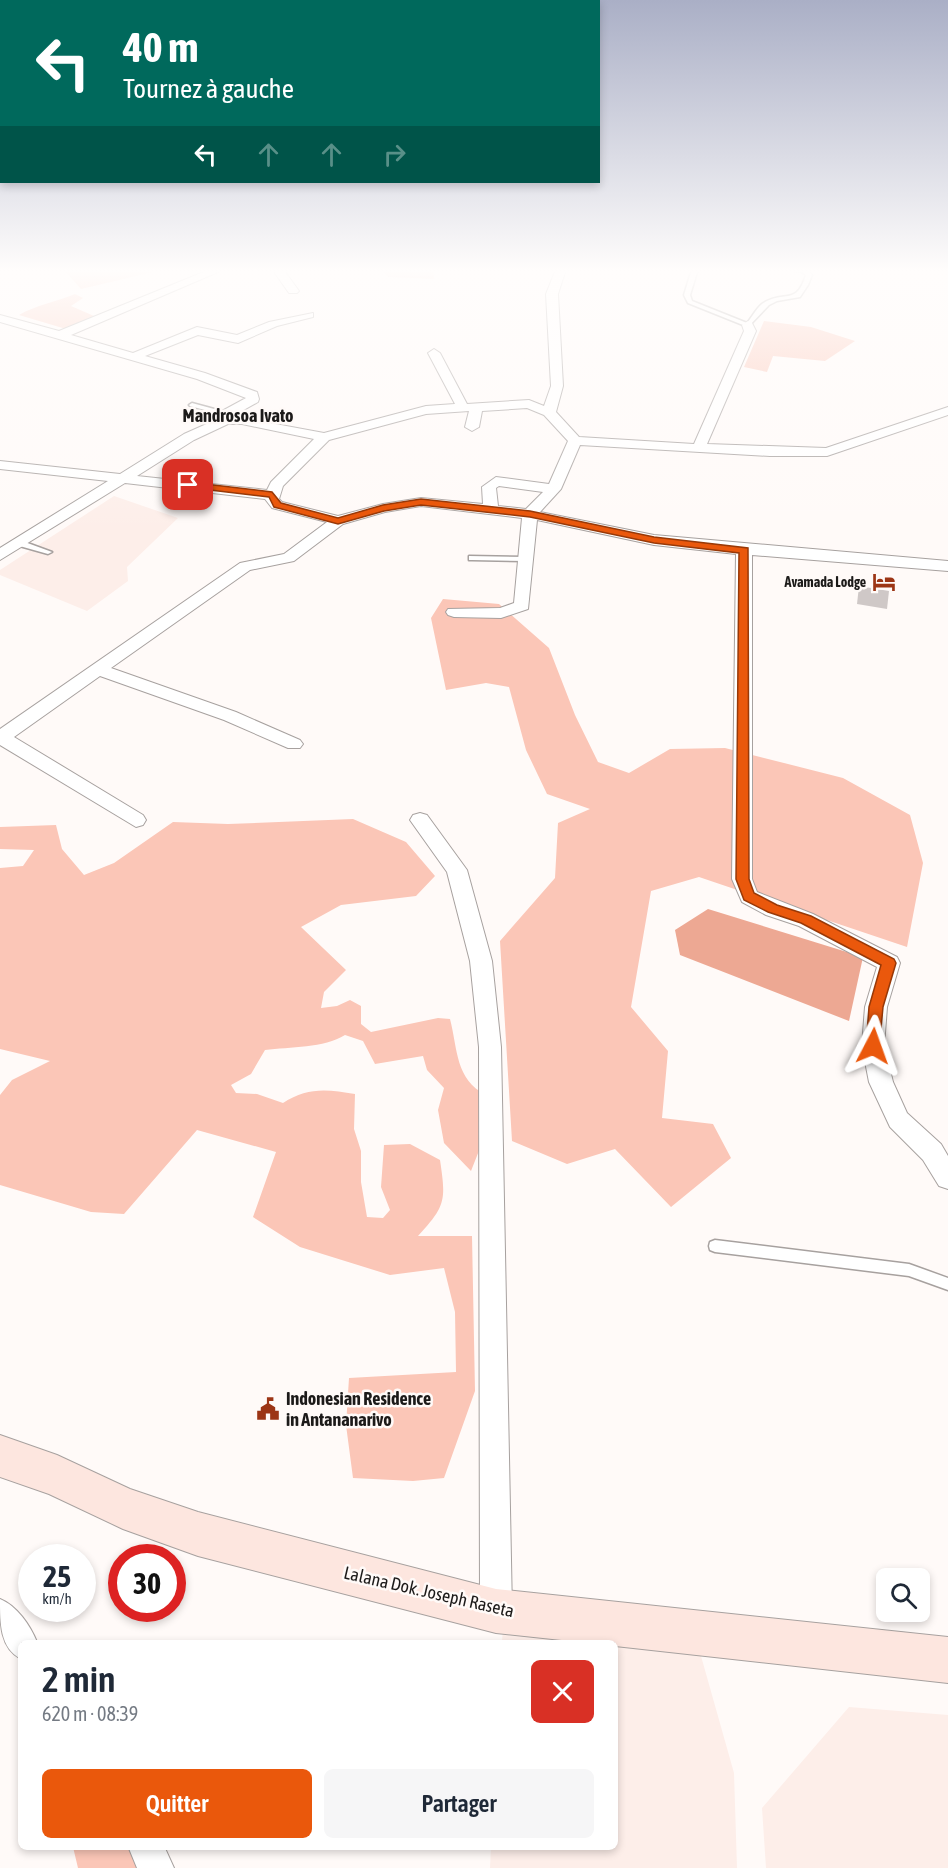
<!DOCTYPE html>
<html lang="fr">
<meta charset="utf-8">
<style>
:root{--surface:#fff;--page:#f6f6f7;--text:#1f2937;--muted:#747a83;--accent:#ea580c}
body{margin:0;font-family:"Asap Condensed",sans-serif;background:var(--page);color:var(--text);height:100vh;display:flex;flex-direction:column;font-size:22px;white-space:nowrap}
*{box-sizing:border-box;margin:0}
p{font-size:20px;color:var(--muted)}
.icon{flex:none;width:33px;height:33px;fill:none;stroke:currentColor;stroke-width:2;stroke-linecap:round;stroke-linejoin:round}
.map{position:relative;flex:1;overflow:hidden}
.drawer{position:absolute;left:18px;top:1640px;width:600px;height:210px;display:flex;flex-direction:column;background:var(--surface);border-radius:9px;box-shadow:0 3px 9px #0003}
.drawer>*{flex:none}
.hud{position:absolute;left:0px;top:0px;width:600px;height:183px;box-shadow:0 3px 9px #0003;background:#00695c;color:#fff;overflow:hidden}
.fabs{position:absolute;left:876px;top:1568px;display:grid;gap:12px}
.fabs a{display:grid;place-items:center;width:54px;height:54px;border-radius:9px;background:var(--surface);box-shadow:0 3px 9px #0003;font-size:30px}
.speed{position:absolute;left:18px;top:1544px;display:flex;gap:12px;font-size:30px;font-weight:700;text-align:center}
.speed>*{display:grid;place-content:center;width:78px;height:78px;border-radius:50%;background:var(--surface);box-shadow:0 3px 9px #0003;line-height:1}
.speed small{font-size:15px;font-weight:400}
.speed .limit{border:9px solid #d22;background:#fff;color:#111}
.pin{position:absolute;display:grid;place-items:center;width:51px;height:51px;color:#fff;margin:-26px;border-radius:12px;box-shadow:0 3px 9px #0006}
.me{position:absolute;width:66px;margin:-33px;rotate:4deg;stroke-linejoin:round;filter:drop-shadow(0 0 4px #0008)}
.turn{display:flex;align-items:center;gap:21px;height:126px;padding:0 24px;font-size:27px}
.turn .icon{width:78px;height:78px;stroke-width:2.5}
.turn b{display:block;font-size:42px;line-height:51px}
.lanes{display:flex;align-items:center;height:57px;padding:0 24px;background:#0003;justify-content:center;gap:30px;direction:ltr}
.lanes .off{opacity:.35}
.round{display:grid;place-items:center;flex:none;width:63px;height:63px;border-radius:9px;background:var(--page)}
.summary{display:flex;align-items:center;justify-content:space-between;height:102px;padding:0 24px}
h1{font-size:36px;font-weight:600;line-height:45px}
.cta{display:flex;gap:12px;margin-top:auto;padding:12px 24px}
.cta a{flex:1;height:69px;border-radius:9px;background:var(--accent);color:#fff;font-size:24px;font-weight:600;line-height:69px;text-align:center}
.cta a+a{background:var(--page);color:var(--text)}
.map>svg:first-child{display:block}
.built{fill:#fdeee9}
.green{fill:#fbc6b7}
.water{fill:#eda893}
.building{fill:#cfc8c7}
.lines{fill:none;stroke-linecap:round;stroke-linejoin:round}
.service-casing{stroke:#a7a19f;stroke-width:3}
.minor-casing{stroke:#a7a19f;stroke-width:2}
.secondary-casing{stroke:#a7a19f;stroke-width:2}
.service{fill:#fff;fill-rule:evenodd}
.minor{fill:#fff;fill-rule:evenodd}
.secondary{fill:#fde6df;fill-rule:evenodd}
.route{fill:#ea580c;stroke:#983908;stroke-width:1.5}
.labels{text-anchor:middle;stroke-width:5;stroke-linejoin:round;paint-order:stroke}
.far-poi-label{font-size:14px;font-weight:bold;fill:#1c1a19;stroke:#fffaf8;text-anchor:end}
.far-district-label{font-size:18px;font-weight:bold;fill:#1c1a19;stroke:#fffaf8}
.near-poi-label{font-size:18px;font-weight:bold;fill:#1c1a19;stroke:#fffaf8;text-anchor:start}
.near-street-label{font-size:18px;fill:#1c1a19;stroke:#fffaf8}
</style>
<div class="map">
<svg width="948" height="1868" viewBox="0 0 948 1868">
<rect width="100%" height="100%" fill="#fffaf8"/>
<path class="built" d="M114 496 178 518 127 567 128 581 87 611 0 575V570Z
M504 1612 701 1656 734 1773 737 1868H490L491 1847 615 1846V1642H502Z
M849 1707 948 1715V1868H766L762 1808Z"/>
<path class="green" d="M63 269H166L81 289Z
M380 269H433L434 279 388 277Z
M75 294 83 298 71 306 94 316 66 329 19 315C36 305 56 302 75 294Z
M764 321 811 327 855 341 825 361 773 356 767 372 744 367Z
M443 599 499 604 549 648 575 715 598 762 629 773 670 749 725 748 843 778 910 815 923 863 907 947 699 877 651 891 631 1007 668 1051 662 1118 713 1124 731 1158 671 1207 615 1149 567 1164 512 1141 500 941 555 878 558 823 590 809 547 794 526 750 509 687 486 683 446 690 431 618Z
M353 819 406 842 435 876 416 896 341 905 301 927 346 970 324 992 321 1008 337 1006 350 1000 361 1006V1024L371 1032 438 1018 450 1019C458 1050 455 1079 486 1095L484 1138 471 1171 444 1143 438 1110 444 1088 427 1070 423 1056 375 1064 363 1041 345 1035C324 1048 290 1047 265 1050L251 1074 231 1085 236 1093 257 1094 283 1103C307 1087 327 1089 355 1094L354 1129 361 1151V1182L367 1217 383 1218 390 1210 381 1187 384 1145 410 1144 440 1160C446 1200 446 1206 418 1236H472L475 1391 444 1478 413 1481 353 1478 346 1425 349 1378 456 1372 455 1312 444 1268 390 1275 300 1247 253 1217 276 1152 197 1130 124 1214 91 1212 0 1185V1095L12 1080 50 1061 0 1049V868L23 866 34 850 0 849V827L56 825 62 849 84 875 114 863 173 822 228 824Z
M73 1847H140L152 1868H78Z"/>
<path class="water" d="M708 909 863 957 849 1021 680 955 675 930Z"/>
<path class="building" d="M859 586 889 591 887 609 857 604Z"/>
<g class="lines">
<g class="service-casing">
<path id="service" d="M692 269H698L690 295 692 301 747 323C752 317 756 309 762 304 784 289 796 307 806 275L802 272 785 269H806L812 275 808 285 800 297 777 301 769 305 748 327 688 303 684 295Z
M192 403 229 413 230 414 227 416 190 406 189 405Z
M16 541H22L52 552 48 554 16 545Z
M469 556 526 557 530 559 526 561 472 560H469Z
M715 1240 909 1264 948 1278V1290L909 1276 715 1252 710 1250 709 1246 710 1242Z"/>
</g>
<g class="minor-casing">
<path id="minor" d="M211 269H225L71 335 133 353 197 327 237 335 269 322 313 313V317L277 326 238 343 198 335 145 356 205 373 257 392 259 399 258 402 233 416 324 433 426 406 455 404 428 353 434 349 440 353 467 404 529 400 544 406 551 386 546 294 556 269H566L558 294 563 386 556 412 579 437 694 444 744 331 742 325 748 321 752 323 756 331 707 444 826 448 948 407V415L827 456H770L580 445 561 489 540 512 654 535 948 561V571L752 555V879L757 892 813 914 897 957 900 963 887 1007 884 1046 893 1082 907 1113 941 1144 948 1156V1189L939 1186 923 1160 890 1127 869 1082 862 1046 865 1007 877 967 799 926 766 915 742 902 732 879 736 554 654 545 537 520 528 609 501 618 454 617 448 615 446 612 448 609 500 608 514 603 522 518 421 506 385 512 343 524 294 561 250 570 111 668 236 712 300 740 303 744 300 748H288L224 720 100 676 14 737 143 815 146 820 143 825 136 827 0 745V729L240 563 284 554 327 522 272 508 265 499 125 483 0 560V548L108 481 0 469V461L120 474 184 434 220 418 222 411 246 398 197 379 0 322V315L59 331ZM527 408 544 415 568 441 549 484 496 477 482 487 483 504 421 498 383 504 338 516 282 502 279 499 283 486 329 440 426 414 469 411 465 427 472 431 479 427 482 411ZM228 424H242L314 439 271 482 267 490 137 476 194 440ZM499 486 543 492 526 509 498 506 496 488Z
M272 269H283L299 291 297 293H289Z
M420 813 427 815 467 870 492 961 501 1047 512 1611 507 1622 496 1627 485 1622 480 1611 479 1047 470 961 447 872 410 820 413 815Z
M0 1599C17 1606 30 1625 37 1642H21V1659C0 1648 0 1624 0 1599Z
M128 1846H164L174 1868H137Z"/>
</g>
<g class="secondary-casing">
<path id="secondary" d="M0 1435 57 1455 130 1489 198 1512 496 1589 948 1637V1683L615 1646V1642H580L496 1633 198 1556 123 1529 49 1494 0 1477Z"/>
</g>
<use href="#service" class="service"/>
<use href="#minor" class="minor"/>
<use href="#secondary" class="secondary"/>
</g>
<linearGradient id="sky" x2="0" y2="1"><stop stop-color="#aaafc6"/><stop offset="0.51" stop-color="#fffdfc"/><stop offset="1" stop-color="#fffdfc" stop-opacity="0"/></linearGradient>
<rect width="948" height="531" fill="url(#sky)"/>
<path class="route" d="M188 482 272 492 281 503 338 518 383 505 421 499 530 511 654 537 748 548 749 879 754 893 777 905 811 916 894 959 896 963 883 1007 879 1050 873 1052 866 1046 869 1007 881 965 801 923 768 912 744 900 736 879 739 553 654 543 530 517 421 505 384 511 338 524 274 507 269 497 185 487 183 485Z"/>
<defs>
<g id="hotel-bare" transform="scale(1.8)"><path d="M-6-4.5h1.5V1H6V5H4.5V3h-9V5H-6ZM-4 0a1.8 1.8 0 1 1 3.6 0ZM.5 0V-2.5h3Q6-2.5 6 0Z" fill="#9c3515" stroke="#fffaf8" stroke-width="2.5" paint-order="stroke"/></g>
<g id="civic-bare" transform="scale(1.8)"><path d="M-.6-6.5H3V-4.5H.6V-3L4-1V1h2V6H-6V1h2V-1L-.6-3ZM-1.2 2.5V6h2.4V2.5Z" fill="#9c3515" stroke="#fffaf8" stroke-width="2.5" paint-order="stroke"/></g>
</defs>
<g fill-rule="evenodd">
<use href="#hotel-bare" x="884" y="582"/>
<use href="#civic-bare" x="268" y="1409"/>
</g>
<g class="labels">
<g class="far-poi-label">
<text x="866" y="587">Avamada Lodge</text>
</g>
<g class="far-district-label">
<text x="238" y="422">Mandrosoa Ivato</text>
</g>
<g class="near-poi-label">
<text x="286" y="1405">Indonesian Residence<tspan x="286" dy="21">in Antananarivo</tspan></text>
</g>
<g class="near-street-label">
<text transform="translate(429 1592) rotate(13)" y="6">Lalana Dok. Joseph Raseta</text>
</g>
</g>
</svg>
<div class="fabs">
<a><svg class="icon" aria-label="search" viewBox="0 0 24 24"><circle cx="10" cy="10" r="6"/><path d="M15 15l6 6"/></svg></a>
</div>
<div class="speed"><div>25<small>km/h</small></div><div class="limit">30</div></div>
<div class="pin" style="left:188px;top:485px;background:#d93025"><svg class="icon" aria-label="arrive" viewBox="0 0 24 24"><path d="M6 21V4h12l-3 4 3 4H6"/></svg></div>
<svg class="me" style="left:873px;top:1046px" viewBox="-20 -20 40 40"><path d="M0-17L14 15 0 8-14 15z" fill="#ea580c" stroke="#fff" stroke-width="4"/></svg>
<div class="hud">
<div class="turn"><svg class="icon" aria-label="left" viewBox="0 0 24 24"><path d="M17 20v-9H6M10 6l-5 5 5 5"/></svg><div><b>40 m</b>Tournez à gauche</div></div>
<div class="lanes"><svg class="icon" aria-label="left" viewBox="0 0 24 24"><path d="M17 20v-9H6M10 6l-5 5 5 5"/></svg><svg class="icon off" aria-label="ahead" viewBox="0 0 24 24"><path d="M12 20V5M6 11l6-6 6 6"/></svg><svg class="icon off" aria-label="ahead" viewBox="0 0 24 24"><path d="M12 20V5M6 11l6-6 6 6"/></svg><svg class="icon off" aria-label="right" viewBox="0 0 24 24"><path d="M7 20v-9h11M14 6l5 5-5 5"/></svg></div>
</div>
<section class="drawer">
<div class="summary"><div><h1>2 min</h1><p>620 m · 08:39</p></div><a class="round" style="background:#d93025;color:#fff"><svg class="icon" aria-label="close" viewBox="0 0 24 24"><path d="M6 6l12 12M18 6L6 18"/></svg></a></div>
<div class="cta"><a>Quitter</a><a>Partager</a></div>
</section>
</div>
